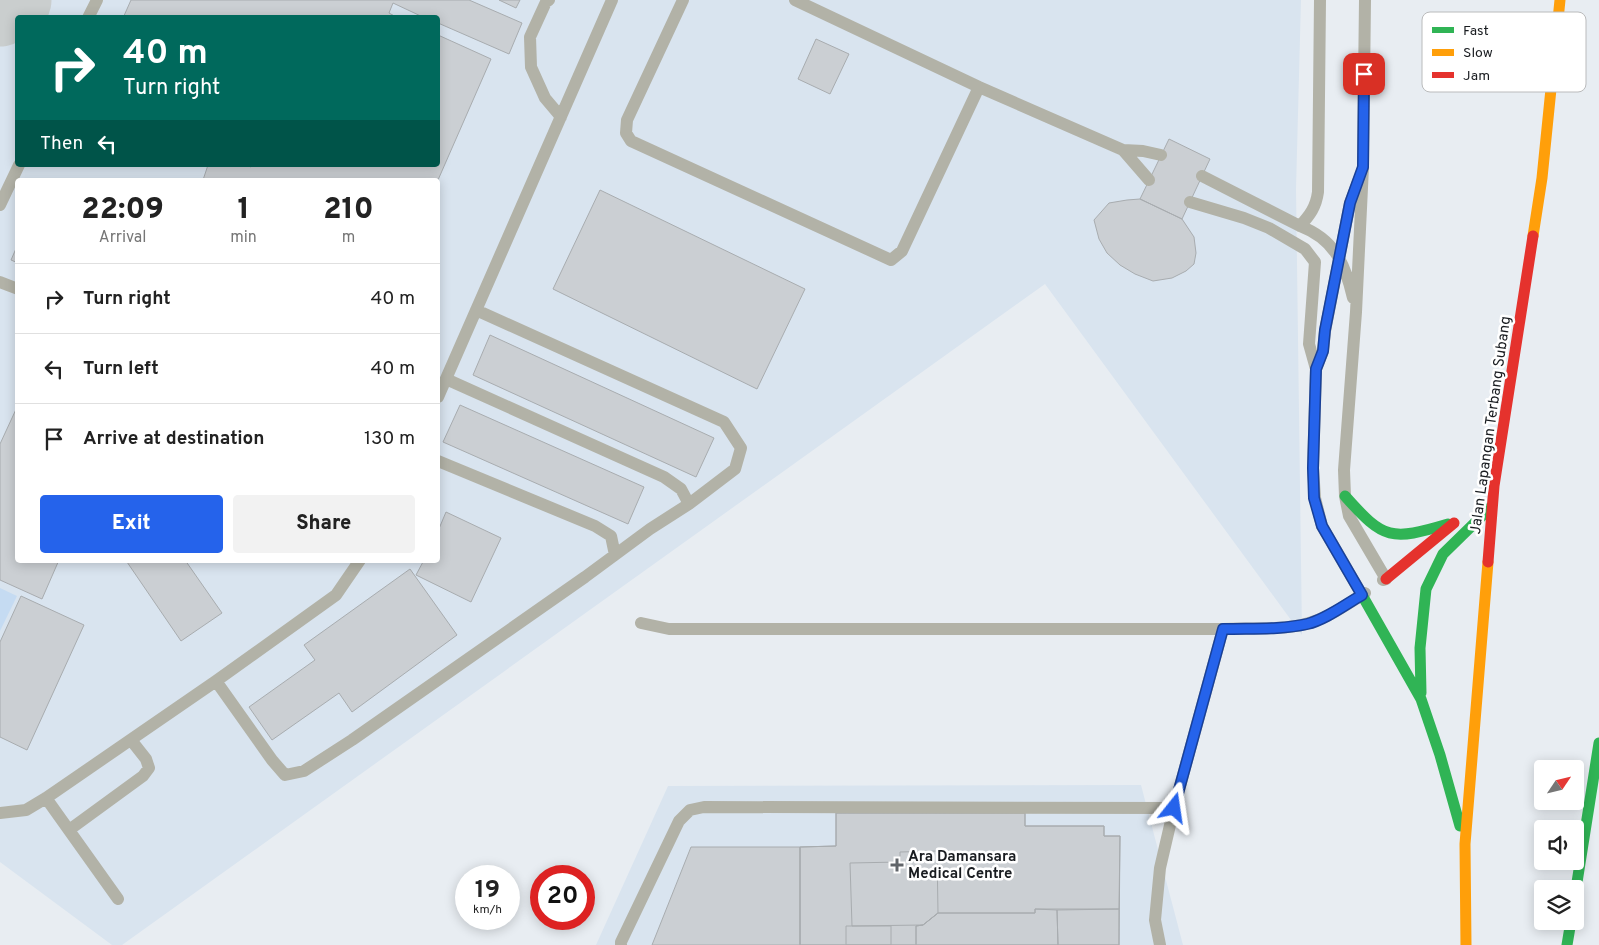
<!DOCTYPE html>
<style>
:root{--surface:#fff;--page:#f2f2f2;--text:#222;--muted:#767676;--line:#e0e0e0;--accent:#2563eb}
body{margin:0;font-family:Overpass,sans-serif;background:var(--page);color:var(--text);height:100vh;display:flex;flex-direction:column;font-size:19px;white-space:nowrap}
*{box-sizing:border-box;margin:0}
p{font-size:16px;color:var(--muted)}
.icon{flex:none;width:28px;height:28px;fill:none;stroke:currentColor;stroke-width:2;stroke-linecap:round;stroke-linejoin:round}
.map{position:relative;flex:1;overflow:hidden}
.panel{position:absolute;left:15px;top:178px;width:425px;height:385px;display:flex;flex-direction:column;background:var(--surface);border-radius:5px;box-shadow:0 2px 12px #0003}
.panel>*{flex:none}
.guide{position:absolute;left:15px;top:15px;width:425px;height:152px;border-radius:5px;box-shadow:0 2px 12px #0003;background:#00695c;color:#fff;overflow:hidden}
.needle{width:32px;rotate:55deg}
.tools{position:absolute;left:1534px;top:760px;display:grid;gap:10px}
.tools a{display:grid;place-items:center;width:50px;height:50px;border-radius:5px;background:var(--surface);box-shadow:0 2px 12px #0003;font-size:25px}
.speed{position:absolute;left:455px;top:865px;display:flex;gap:10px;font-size:25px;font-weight:700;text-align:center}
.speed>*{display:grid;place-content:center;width:65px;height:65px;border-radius:50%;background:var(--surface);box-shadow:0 2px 12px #0003;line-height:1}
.speed small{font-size:12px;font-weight:400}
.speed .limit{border:8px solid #d22;background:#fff;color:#111}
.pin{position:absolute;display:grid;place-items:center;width:42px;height:42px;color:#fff;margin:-21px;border-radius:10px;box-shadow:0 2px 8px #0006}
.me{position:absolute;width:55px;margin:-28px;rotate:15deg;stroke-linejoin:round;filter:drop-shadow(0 0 4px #0008)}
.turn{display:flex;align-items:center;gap:18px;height:105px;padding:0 25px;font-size:22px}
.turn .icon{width:65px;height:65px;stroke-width:2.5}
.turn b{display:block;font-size:35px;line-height:42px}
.then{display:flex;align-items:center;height:48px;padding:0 25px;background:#0003;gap:10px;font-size:19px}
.eta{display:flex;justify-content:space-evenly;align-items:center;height:85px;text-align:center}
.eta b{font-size:30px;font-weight:800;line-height:35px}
.action{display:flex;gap:10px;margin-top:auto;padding:10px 25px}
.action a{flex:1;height:58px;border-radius:5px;background:var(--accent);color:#fff;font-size:20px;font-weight:800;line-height:58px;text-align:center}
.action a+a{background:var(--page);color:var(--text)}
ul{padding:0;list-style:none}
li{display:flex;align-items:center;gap:15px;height:70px;padding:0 25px;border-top:1px solid var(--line)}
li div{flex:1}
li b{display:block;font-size:19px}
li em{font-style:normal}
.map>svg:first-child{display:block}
.built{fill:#d9e4ef;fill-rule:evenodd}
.green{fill:#c5dbf2}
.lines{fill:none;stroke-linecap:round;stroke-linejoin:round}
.taxiway{stroke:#cacece;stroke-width:75}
.building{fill:#cbcfd3;stroke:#a8acaf}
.lane{stroke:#b2b2a7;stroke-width:12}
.fast{stroke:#30b455;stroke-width:11}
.slow{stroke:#ff9f0a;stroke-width:11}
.jam{stroke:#e5322d;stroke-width:11}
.route-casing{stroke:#184099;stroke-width:12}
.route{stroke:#2563eb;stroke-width:9}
.poi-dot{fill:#61656a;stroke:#fff;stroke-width:2}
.labels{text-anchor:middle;stroke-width:5;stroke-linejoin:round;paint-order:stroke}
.street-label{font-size:15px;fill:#191c20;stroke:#fff}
.poi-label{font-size:15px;font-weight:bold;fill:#191c20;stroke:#fff;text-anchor:start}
.key{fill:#fff;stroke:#babbbc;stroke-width:1}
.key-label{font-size:14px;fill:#191c20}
</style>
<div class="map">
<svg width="1599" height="945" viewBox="0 0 1599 945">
<rect width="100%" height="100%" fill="#e8edf2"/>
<path class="built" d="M0 0H1301L1296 189 1302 635 1045 284 122 945H112L0 862ZM18 18H438V165H18ZM18 180H438V560H18Z
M1141 785 1183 945H596L668 786Z"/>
<path class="green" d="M0 588 17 596 0 631Z"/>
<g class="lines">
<path class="taxiway" d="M0 9 14 0"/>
</g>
<path class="building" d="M131 0H469L522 23 509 54 438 23V18H425L393 3 389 13 398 18H123Z
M499 0H520L516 8Z
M438 35 491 59 438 180H203L208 165H245L251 167 252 165H438Z
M816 39 849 54 830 94 798 79Z
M1169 139 1210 159 1182 219 1140 199Z
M600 190 805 289 757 389 553 289Z
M1140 199 1182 219 1194 237 1196 253 1194 264 1186 271 1172 278 1153 281 1135 274 1120 265 1107 253 1099 239 1094 220 1109 203 1127 200Z
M18 244V263L11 260Z
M490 335 714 438 696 477 473 375Z
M18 405V560H59L42 599 0 580V444Z
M460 405 644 487 628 524 443 442Z
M446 512 501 538 471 602 416 575 424 560H438V531Z
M130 560H185L222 613 181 641 127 562Z
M410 569 457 635 352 712 339 693 272 740 249 707 315 660 304 645Z
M21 596 84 625 27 750 0 737V642Z
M836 813H1025V826H1104V836H1120L1119 945H800V847L836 846Z
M836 813H1025V826H1104V836H1120L1119 909H1035V913H938L923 925 916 926V945H800V847L836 846Z
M691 847H800V945H652Z
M937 851 938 913 923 925 852 926 850 863 900 862V852Z
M1035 909 1057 910 1058 945H916V926L923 925 938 913H1035Z
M1119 909V945H1058L1057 910Z
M846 926H891V945H846Z"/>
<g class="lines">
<path class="lane" d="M549 0 546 2 530 37 531 67 545 98 561 117
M683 0 627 120 626 133 631 141 891 260 902 251 979 87
M795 0 979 87 1123 150 1143 151 1161 155
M1365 0 1363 167 1356 312 1344 470 1345 496 1349 516 1386 579 1383 580
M88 18 97 0
M1123 150 1149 180
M1202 176 1300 226C1334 239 1345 263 1353 298
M1190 202 1244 218 1269 228 1305 249 1315 262 1309 344 1316 369 1313 468 1315 498 1322 526 1362 595
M0 205 19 165
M1300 226C1310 215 1316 207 1318 192L1320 0
M0 282 18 289
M1316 369 1323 351 1325 331 1350 203 1359 179
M446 379 664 477 681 489 689 504
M438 397 612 0
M438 461 595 526 611 536 615 555
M641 623 669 629H1223C1247 628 1288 630 1309 623 1329 617 1348 604 1365 593
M216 681 272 760 285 775 304 771 352 740 585 577 650 529 689 504 735 469 741 448 724 422 476 310
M46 798 118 899
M0 813 26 810 46 798 216 681 336 595 360 560
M69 830 143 776 149 768 146 759 131 740
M621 945V942L679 821 690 810 704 807 1174 808
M1160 945 1155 920 1160 868 1174 808 1223 629"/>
<path class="fast" d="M1345 496C1384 540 1391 541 1448 524
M1362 595 1421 699 1440 755 1460 826
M1421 693 1420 648 1426 589 1443 554 1491 507
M1575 895 1599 743
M1567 945 1571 921"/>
<path class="slow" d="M1533 236 1542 178 1560 0
M1466 945 1465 844 1488 562"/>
<path class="jam" d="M1488 562 1494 486 1533 236
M1386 579 1454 523"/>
</g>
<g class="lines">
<g class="route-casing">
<path id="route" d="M1174 808 1223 629C1251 628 1280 630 1307 624 1325 620 1346 604 1362 595L1322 526 1314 498 1313 468 1316 369 1323 351 1325 330 1350 203 1363 167 1364 74"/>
</g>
<use href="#route" class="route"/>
</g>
<path class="poi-dot" d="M894.5 857.5h5v5h5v5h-5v5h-5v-5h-5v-5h5z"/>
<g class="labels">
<g class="street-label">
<text transform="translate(1490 425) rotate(-82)" y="5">Jalan Lapangan Terbang Subang</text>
</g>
<g class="poi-label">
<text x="908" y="861">Ara Damansara<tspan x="908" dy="17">Medical Centre</tspan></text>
</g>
</g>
<rect x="1422" y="12" width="164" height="80" rx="8" class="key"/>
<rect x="1432" y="27" width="22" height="6" fill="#30b455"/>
<rect x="1432" y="49" width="22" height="7" fill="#ff9f0a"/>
<rect x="1432" y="72" width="22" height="6" fill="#e5322d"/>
<g class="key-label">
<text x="1463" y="35">Fast</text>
<text x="1463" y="57">Slow</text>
<text x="1463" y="80">Jam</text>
</g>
</svg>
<div class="tools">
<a><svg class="needle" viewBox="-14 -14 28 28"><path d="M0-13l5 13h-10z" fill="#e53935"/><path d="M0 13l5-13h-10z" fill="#767676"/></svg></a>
<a><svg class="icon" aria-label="sound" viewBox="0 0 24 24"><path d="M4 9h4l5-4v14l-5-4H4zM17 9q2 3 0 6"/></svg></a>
<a><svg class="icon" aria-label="layers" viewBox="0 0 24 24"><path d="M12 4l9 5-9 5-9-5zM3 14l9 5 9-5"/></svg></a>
</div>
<div class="speed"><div>19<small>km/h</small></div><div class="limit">20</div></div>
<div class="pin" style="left:1364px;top:74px;background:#d93025"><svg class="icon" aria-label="arrive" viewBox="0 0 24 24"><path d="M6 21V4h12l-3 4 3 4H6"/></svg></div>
<svg class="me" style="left:1174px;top:808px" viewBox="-20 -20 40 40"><path d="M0-17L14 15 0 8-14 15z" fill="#2563eb" stroke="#fff" stroke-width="4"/></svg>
<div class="guide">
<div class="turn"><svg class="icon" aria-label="right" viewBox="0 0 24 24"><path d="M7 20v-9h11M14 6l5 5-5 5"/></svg><div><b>40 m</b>Turn right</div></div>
<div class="then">Then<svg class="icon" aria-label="left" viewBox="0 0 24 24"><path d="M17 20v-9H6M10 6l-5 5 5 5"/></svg></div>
</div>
<section class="panel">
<div class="eta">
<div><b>22:09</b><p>Arrival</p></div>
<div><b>1</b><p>min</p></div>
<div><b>210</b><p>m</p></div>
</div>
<ul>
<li><svg class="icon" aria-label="right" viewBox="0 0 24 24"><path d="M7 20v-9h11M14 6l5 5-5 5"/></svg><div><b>Turn right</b></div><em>40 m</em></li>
<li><svg class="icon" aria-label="left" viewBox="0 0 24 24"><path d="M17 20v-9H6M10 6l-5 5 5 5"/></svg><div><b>Turn left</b></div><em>40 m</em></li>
<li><svg class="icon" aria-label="arrive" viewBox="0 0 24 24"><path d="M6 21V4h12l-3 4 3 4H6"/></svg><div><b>Arrive at destination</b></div><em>130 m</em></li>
</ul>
<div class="action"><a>Exit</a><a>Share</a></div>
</section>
</div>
